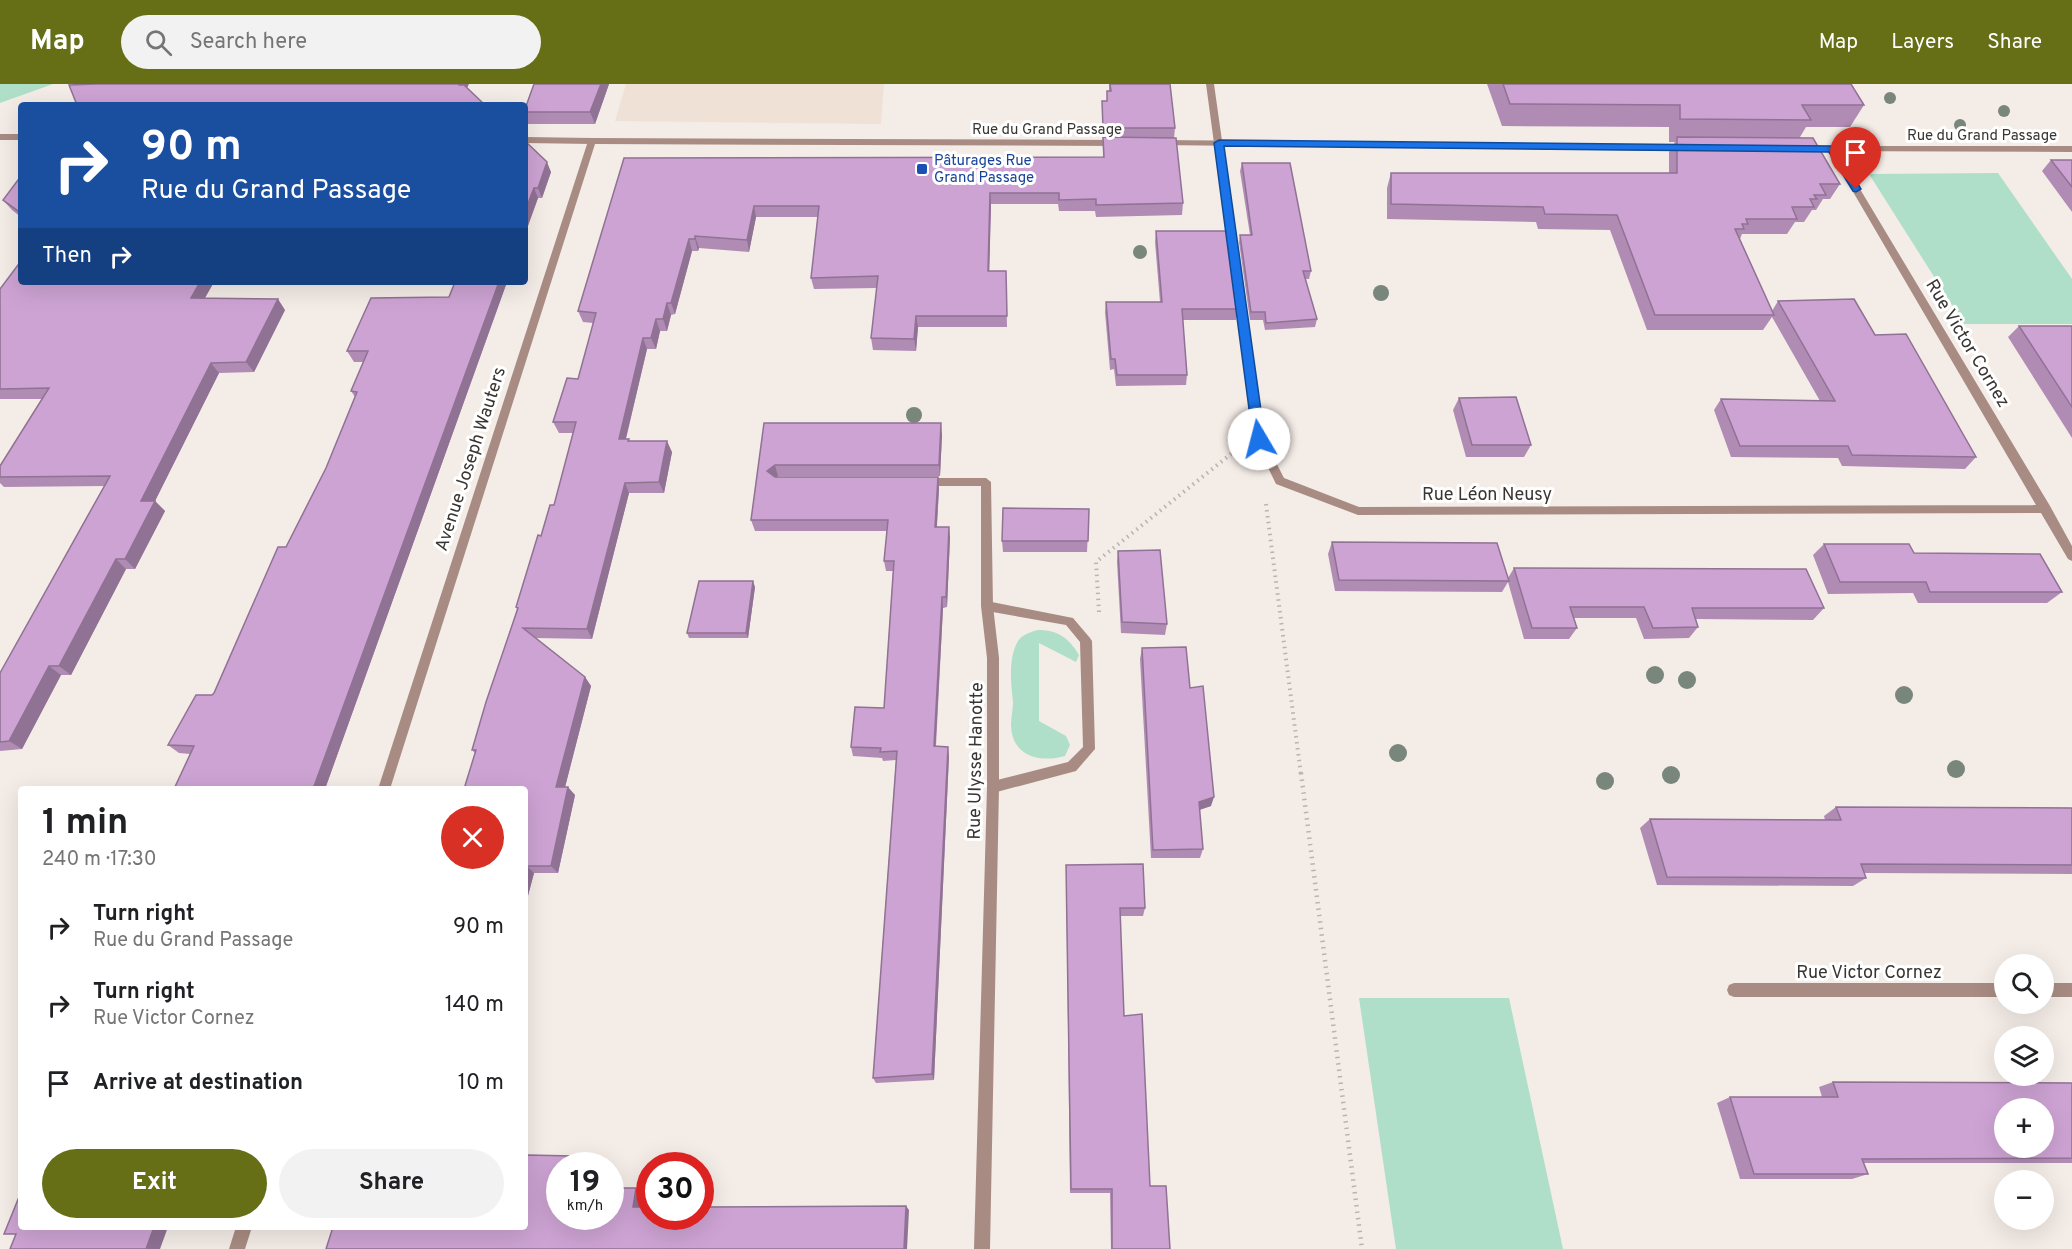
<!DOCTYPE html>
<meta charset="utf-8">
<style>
:root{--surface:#fff;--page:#f2f2f2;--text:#202124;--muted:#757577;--accent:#666f16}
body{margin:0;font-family:Overpass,sans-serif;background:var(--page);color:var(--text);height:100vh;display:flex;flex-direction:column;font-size:22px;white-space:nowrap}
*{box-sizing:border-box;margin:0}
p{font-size:20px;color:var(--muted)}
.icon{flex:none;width:33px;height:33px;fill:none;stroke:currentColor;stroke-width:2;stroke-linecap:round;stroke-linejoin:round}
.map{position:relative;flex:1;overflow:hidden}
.sheet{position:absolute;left:18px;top:702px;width:510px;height:444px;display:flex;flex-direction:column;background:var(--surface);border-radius:6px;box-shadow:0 6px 24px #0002}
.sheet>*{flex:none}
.hud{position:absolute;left:18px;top:18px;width:510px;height:183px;border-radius:6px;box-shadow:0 6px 24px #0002;background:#1a4fa0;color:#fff;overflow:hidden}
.controls{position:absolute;left:1994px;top:870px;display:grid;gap:12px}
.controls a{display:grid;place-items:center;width:60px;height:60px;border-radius:50%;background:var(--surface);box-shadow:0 6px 24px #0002;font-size:30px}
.speed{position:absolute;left:546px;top:1068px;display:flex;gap:12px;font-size:30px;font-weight:700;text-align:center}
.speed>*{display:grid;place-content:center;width:78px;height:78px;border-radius:50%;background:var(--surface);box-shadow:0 6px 24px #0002;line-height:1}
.speed small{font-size:15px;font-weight:400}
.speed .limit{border:9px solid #d22;background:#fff;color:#111}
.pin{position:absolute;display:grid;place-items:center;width:51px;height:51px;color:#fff;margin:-62px -26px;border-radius:50% 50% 50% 0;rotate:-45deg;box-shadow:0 0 6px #0007}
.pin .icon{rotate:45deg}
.me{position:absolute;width:66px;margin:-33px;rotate:352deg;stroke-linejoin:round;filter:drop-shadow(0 0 4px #0008)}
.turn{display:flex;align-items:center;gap:21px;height:126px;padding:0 24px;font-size:27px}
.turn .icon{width:78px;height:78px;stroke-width:2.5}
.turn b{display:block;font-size:42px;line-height:51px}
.then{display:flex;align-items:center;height:57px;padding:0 24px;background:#0003;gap:12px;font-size:22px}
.round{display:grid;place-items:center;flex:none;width:63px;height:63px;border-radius:32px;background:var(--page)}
.summary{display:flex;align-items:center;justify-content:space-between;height:102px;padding:0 24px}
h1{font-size:36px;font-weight:700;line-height:45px}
.primary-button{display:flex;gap:12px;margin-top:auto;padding:12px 24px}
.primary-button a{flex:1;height:69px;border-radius:36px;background:var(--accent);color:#fff;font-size:24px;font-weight:700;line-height:69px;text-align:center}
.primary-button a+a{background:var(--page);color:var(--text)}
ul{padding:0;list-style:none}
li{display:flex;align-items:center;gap:18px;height:78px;padding:0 24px}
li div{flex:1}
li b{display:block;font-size:22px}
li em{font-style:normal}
header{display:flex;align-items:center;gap:36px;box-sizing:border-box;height:84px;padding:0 30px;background:var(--accent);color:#fff}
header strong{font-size:28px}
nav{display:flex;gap:33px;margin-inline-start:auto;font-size:21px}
.search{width:420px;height:54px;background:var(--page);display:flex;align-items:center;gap:15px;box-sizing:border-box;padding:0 21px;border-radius:33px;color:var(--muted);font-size:22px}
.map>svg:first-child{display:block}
.built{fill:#f0e1d6}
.green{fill:#afdfc8}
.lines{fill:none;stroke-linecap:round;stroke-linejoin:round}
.path-far1{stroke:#bab3af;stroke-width:4;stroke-dasharray:1.5 4.5;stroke-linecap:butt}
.path{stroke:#bab3af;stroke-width:4.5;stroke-dasharray:1.5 5;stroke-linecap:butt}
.service{fill:#a88c83;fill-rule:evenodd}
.minor{fill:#a88c83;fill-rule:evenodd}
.tertiary{fill:#a88c83;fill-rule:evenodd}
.tree{fill:#78867c}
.wall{fill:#b08cb5}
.shaded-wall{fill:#907294}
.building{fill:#cda3d3;stroke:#907294;stroke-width:1.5;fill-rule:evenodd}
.route{fill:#1a73e8;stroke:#114b97;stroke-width:1.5}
.transit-dot{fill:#1a4fb4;stroke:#fff;stroke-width:2}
.labels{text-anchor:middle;stroke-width:6;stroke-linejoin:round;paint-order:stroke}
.far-street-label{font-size:15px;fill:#383532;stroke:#fff}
.far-transit-label{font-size:15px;fill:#164399;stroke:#fff;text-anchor:start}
.street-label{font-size:18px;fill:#383532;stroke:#fff}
</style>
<header>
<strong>Map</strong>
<div class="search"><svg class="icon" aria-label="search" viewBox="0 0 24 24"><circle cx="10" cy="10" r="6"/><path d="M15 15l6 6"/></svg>Search here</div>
<nav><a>Map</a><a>Layers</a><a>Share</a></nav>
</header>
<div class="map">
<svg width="2072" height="1165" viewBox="0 0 2072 1165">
<rect width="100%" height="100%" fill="#f4ece7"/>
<path class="built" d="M626 0H884L881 40 615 37Z"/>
<path class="green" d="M0 0H53L0 19Z
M1998 89 2072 195V240H1964L1869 90Z
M1038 546C1058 546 1069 554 1079 571L1076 578 1039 559V637L1066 652 1070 661 1065 672C1040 679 1012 673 1011 641 1011 633 1013 626 1013 618 1011 600 1008 574 1018 557 1022 551 1030 548 1038 546Z
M1359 914H1509L1563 1165H1396Z"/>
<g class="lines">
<path class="path-far1" d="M1266 420 1301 691
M1099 528 1096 478 1236 366"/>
<path class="path" d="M1301 689 1362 1165"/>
<path class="service" d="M987 517 1073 534 1090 554 1092 557 1095 665 1076 687 993 709 988 707 987 703 988 699 993 697 1068 678 1083 663 1080 558 1066 541 987 527 983 525 981 522 983 519Z"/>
<path class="minor" d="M1206 0H1214L1264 355 1284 394 1359 423 2036 421 1828 65 1832 62 1836 65 2050 422 2072 462V477L2068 475 2041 429 1358 431 1276 400 1254 355Z
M0 50H21V56H0Z
M525 53 592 54 596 57 592 60 525 59Z
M923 394H986L991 398 993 522 999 574V703L990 1165H974L987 703V574L981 522V402H923L918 398Z
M1734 899H2004V913H1734L1729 911 1727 906 1729 901Z
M2043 899H2072V913H2043Z"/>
<path class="tertiary" d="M592 54 1119 56 1123 59 1119 62 595 60 390 705H378L588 57Z
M1160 56 1686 61 1690 64 1686 67 1157 61 1156 59Z
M1805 62H2072V68L1802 67V63Z
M236 1143H252L245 1165H229Z"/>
</g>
<g class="tree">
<circle cx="1890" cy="14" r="6"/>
<circle cx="2004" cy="27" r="6"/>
<circle cx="1960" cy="41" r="6"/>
<circle cx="1140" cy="168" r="7"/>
<circle cx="1381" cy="209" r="8"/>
<circle cx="914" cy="331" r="8"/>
<circle cx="1655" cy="591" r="9"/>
<circle cx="1687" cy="596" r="9"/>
<circle cx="1904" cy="611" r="9"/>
<circle cx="1398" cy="669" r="9"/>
<circle cx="1956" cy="685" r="9"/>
<circle cx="1671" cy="691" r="9"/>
<circle cx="1605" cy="697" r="9"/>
</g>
<path class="wall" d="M534 0H609L595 40H528L525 32V25Z
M1109 0H1170L1175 44 1174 54 1183 119 1182 131 1096 133 1095 127H1059L1058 120H991L989 187H1006L1007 243H918L916 267 873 266 871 254 877 204 814 205 811 194 818 133H756L749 168 699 164 698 167H692L675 230 671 231 667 247H660L656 265H647L626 355 630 357 672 368 664 409H629L592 555 536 554 585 593 591 602 565 703 575 711 558 789H534L525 823V705L475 669 472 666 517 525 516 523 541 452 554 421 573 349H559L553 338 578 295 593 239 583 238 578 227 624 74 1103 73 1102 17H1107L1109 7Z
M1487 0H1851L1864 21 1850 43H1806L1800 53 1840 100 1830 115H1823L1816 126H1812L1804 138H1795L1787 150H1742L1740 155 1772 227 1778 217 1875 251 1976 373 1965 385 1842 382 1838 374 1731 373 1714 326 1721 315 1820 317 1772 233 1763 246H1647L1610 146 1538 145 1536 138 1387 135V104L1391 89H1669V68L1675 58H1669V43L1502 42Z
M525 57 551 88 542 114H538L525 150Z
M2051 76H2072V128L2042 87Z
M1242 79 1311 187 1309 195H1305L1317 235 1315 243 1265 246 1263 236H1250L1239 158 1240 151H1250L1240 87Z
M21 92V133L12 126 3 116Z
M1156 147 1238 225 1236 236H1183L1187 291 1186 301 1116 302 1114 285 1110 286 1105 228 1106 218H1160L1155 158Z
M21 198H214L205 214 285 226 254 288 219 289 155 417 165 427 135 485H126L71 591H61L22 665 0 667V589L104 402 4 403 0 399V382L42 315H0V205Z
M507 198 325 705 190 670 179 669 168 661 214 609 326 384 355 313 351 307 364 278H354L347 267 449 213Z
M2019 242H2072V354L2008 253Z
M1459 314 1531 361 1524 373H1466L1453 326Z
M764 339 942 351 940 392H778L776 393 939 404 937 443 950 453 947 523 943 524 936 662 949 672 934 996 876 999 873 994 896 676 883 677 882 674 853 672 851 663 884 624 893 487H886L884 477 887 447H755L751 436Z
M1089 425 1087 468H1003L1002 457Z
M1332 458 1508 494 1514 484 1824 524 1813 536 1696 535 1698 543 1689 554 1644 555 1636 534H1574L1577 544 1569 555H1524L1508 498 1502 508 1335 507 1328 470Z
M1824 460 1914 469 2062 508 2047 519H1918L1913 509 1828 510 1813 471Z
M1118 467 1167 540 1165 551 1121 549 1117 478Z
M755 503 748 554H689L687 549Z
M1142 564 1190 604 1211 722 1199 726 1203 765 1200 774H1151L1140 575Z
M1836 723 2072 724V790L1864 789 1866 794 1853 802 1657 801 1640 744 1650 735 1825 736 1824 732Z
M1066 781 1145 824 1143 832H1120L1124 932 1150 1102 1170 1165H1111L1110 1109H1070Z
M1833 998 2072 999V1079H1864L1868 1090 1852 1095H1740L1717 1019 1730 1013H1822L1819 1003Z"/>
<path class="shaded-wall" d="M459 0H469L463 12 459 1Z
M601 0H609L595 40 590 28Z
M547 78 551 88 542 114 538 104Z
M534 104 538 114 525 150V127Z
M990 109 991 120 989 199 988 187Z
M754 122 756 133 749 168 747 156Z
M695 152 699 164 698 167 695 155Z
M689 155 692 167 675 230 671 219Z
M200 198H214L199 224 191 214Z
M499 198H507L325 705H313Z
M278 215 285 226 254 288 246 278Z
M667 219 671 231 667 247 663 235Z
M916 232 918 243 916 267 914 255Z
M656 235 660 247 656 265 651 254Z
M643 254 647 265 623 366 619 355Z
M211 279 219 289 150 427 141 417Z
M941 339 942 351 940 392 939 381Z
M667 357 672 368 664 409 659 398Z
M775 381 778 392 771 398 767 387Z
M938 393 939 404 936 454 935 443Z
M625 399 629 409 592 555 587 545Z
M155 417 165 427 135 485 125 475Z
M949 443 950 453 947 523 946 513Z
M116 475 126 485 71 591 59 582Z
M753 497 755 503 748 554 746 549Z
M942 513 943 524 935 671 934 662Z
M49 582 61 591 22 665 9 657Z
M585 593 591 602 563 711 556 703Z
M948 663 949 672 934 996 932 990Z
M568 703 575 711 558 789 551 782Z
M1214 713 1211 722 1196 727 1199 718Z
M527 782 534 789 525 823V788Z
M572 1072 580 1076 579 1082H570Z
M636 1104 644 1108 641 1127 633 1123Z
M906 1122 909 1126 907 1165H904Z
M154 1143H168L160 1165H146Z"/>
<path class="building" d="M97 0H459V1H464L485 21H77L69 1Z
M534 0H601L590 28H525V25Z
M1110 0H1170L1175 44H1103L1102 17H1107V7H1111Z
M1503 0H1851L1864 21H1802L1811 36 1680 35V21L1510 20Z
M1103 53 1176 54 1183 119 1096 121V115L1059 116V109H990L988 187H1006L1007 232H916L914 255 871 254 878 192 811 194 819 122H754L747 156 695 152V155H689L671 219H667L663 235H656L651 254H643L619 355H629L628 357H667L659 398 625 399 587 545 523 544 585 593 556 703H568L551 782H527L525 788V705H464L476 666H472L486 618 518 524 516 523 538 451 541 452 550 421H554L576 338H553L567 294 578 295 596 229 578 227 624 74 1104 73Z
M1677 53 1813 54 1840 100H1820L1826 111H1814L1817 115H1810L1814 123H1792L1797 135H1746L1748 140H1742L1744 145H1735L1774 231H1655L1617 131 1545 130 1543 123 1391 120V89H1677Z
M525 57 547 78 538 104H534L525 127Z
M2051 76H2072V103Z
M1242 79H1290L1311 187H1303L1317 235 1266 239 1265 228H1251L1240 151H1252Z
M21 92V129L3 116Z
M1156 147H1227L1238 225H1182L1187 291H1117L1115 275H1111L1106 218H1162Z
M21 177V198H200L191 214 278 215 246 278 211 279 141 417H155L125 475H116L59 582H49L9 657 0 658V589L110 392 0 393V382L49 304 0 305V205Z
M455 198H499L313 705H174L194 662 168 661 196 611H212L214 609 278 463H286L326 384 357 308 351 307 368 267H347L371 214 449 213Z
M1854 215 1875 251 1906 250 1976 373 1852 371 1848 362H1740L1721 315 1835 317 1778 217Z
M2019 242H2072V323Z
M1516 313 1531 361H1472L1459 314Z
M764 339H941L939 381H775L767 387 775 393H938L935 443H949L946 513H942L934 662 948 663 932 990 873 994 897 667 880 668 881 664 851 663 855 623 884 624 894 477H884L888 436H751Z
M1003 424 1089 425 1088 457H1002Z
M1332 458 1497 459 1509 497 1339 496Z
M1824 460H1909L1914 469 2040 470 2062 508H1930L1926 498H1840Z
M1160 466 1167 540 1122 538 1118 467Z
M1514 484 1806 485 1824 524H1692L1698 543 1653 544 1644 523H1570L1577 544H1532Z
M699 497H753L746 549H687Z
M1186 563 1190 604 1203 602 1214 713 1199 718 1203 765 1153 766 1142 564Z
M1836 723 2072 724V781L1861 780 1866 794 1667 793 1650 735 1841 736Z
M1143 780 1145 824H1120L1124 932 1142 930 1150 1102H1166L1170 1165H1112V1105H1071L1066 781Z
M1833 998 2072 999V1074L1862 1075 1868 1090H1754L1730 1013H1838ZM2004 1024H2043V1064H2004Z
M527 1071 572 1072 570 1082H560V1132H610V1104H636L633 1123H650V1132H700V1123L906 1122 904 1165H326L333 1143H525V1078Z
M21 1108V1143H154L146 1165H10L16 1150H4Z"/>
<path class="route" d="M1219 56 1833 62 1837 65 1861 105 1856 108 1853 107 1829 68 1224 62 1265 355 1259 359 1253 355 1214 59Z"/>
<rect class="transit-dot" x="916" y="79" width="12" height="12" rx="3"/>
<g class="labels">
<g class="far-street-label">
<text x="1047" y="50">Rue du Grand Passage</text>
<text x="1982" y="56">Rue du Grand Passage</text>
</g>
<g class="far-transit-label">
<text x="934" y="81">Pâturages Rue<tspan x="934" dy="17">Grand Passage</tspan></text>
</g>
<g class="street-label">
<text transform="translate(1968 259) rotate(59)" y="6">Rue Victor Cornez</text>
<text transform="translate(470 375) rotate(-72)" y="6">Avenue Joseph Wauters</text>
<text x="1487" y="416">Rue Léon Neusy</text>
<text transform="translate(975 677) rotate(-89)" y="6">Rue Ulysse Hanotte</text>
<text x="1869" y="894">Rue Victor Cornez</text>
</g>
</g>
</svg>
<div class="controls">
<a><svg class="icon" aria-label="search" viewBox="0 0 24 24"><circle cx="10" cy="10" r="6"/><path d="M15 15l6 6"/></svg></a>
<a><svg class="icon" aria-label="layers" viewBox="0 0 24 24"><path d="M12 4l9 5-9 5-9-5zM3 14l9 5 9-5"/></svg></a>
<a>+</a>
<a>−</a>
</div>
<div class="speed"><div>19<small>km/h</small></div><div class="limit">30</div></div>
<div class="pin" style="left:1856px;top:105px;background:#d93025"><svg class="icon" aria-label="arrive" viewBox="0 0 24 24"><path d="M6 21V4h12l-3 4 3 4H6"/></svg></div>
<svg class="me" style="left:1259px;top:355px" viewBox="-20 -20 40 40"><circle r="19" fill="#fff"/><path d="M0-13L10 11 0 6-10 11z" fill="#1a73e8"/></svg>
<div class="hud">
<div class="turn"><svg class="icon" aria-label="right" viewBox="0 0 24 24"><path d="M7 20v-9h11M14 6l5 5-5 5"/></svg><div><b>90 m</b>Rue du Grand Passage</div></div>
<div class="then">Then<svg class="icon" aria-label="right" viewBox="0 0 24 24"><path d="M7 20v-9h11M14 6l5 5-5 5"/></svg></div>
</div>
<section class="sheet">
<div class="summary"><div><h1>1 min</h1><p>240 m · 17:30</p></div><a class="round" style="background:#d93025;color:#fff"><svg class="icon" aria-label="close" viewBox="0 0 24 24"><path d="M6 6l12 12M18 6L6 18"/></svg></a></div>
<ul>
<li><svg class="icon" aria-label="right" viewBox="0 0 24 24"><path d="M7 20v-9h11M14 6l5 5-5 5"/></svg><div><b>Turn right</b><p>Rue du Grand Passage</p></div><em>90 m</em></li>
<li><svg class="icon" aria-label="right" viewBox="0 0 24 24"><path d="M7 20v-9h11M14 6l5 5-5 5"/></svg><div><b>Turn right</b><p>Rue Victor Cornez</p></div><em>140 m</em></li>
<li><svg class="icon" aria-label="arrive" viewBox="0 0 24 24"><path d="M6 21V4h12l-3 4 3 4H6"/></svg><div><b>Arrive at destination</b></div><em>10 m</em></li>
</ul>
<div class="primary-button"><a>Exit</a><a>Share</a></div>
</section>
</div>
